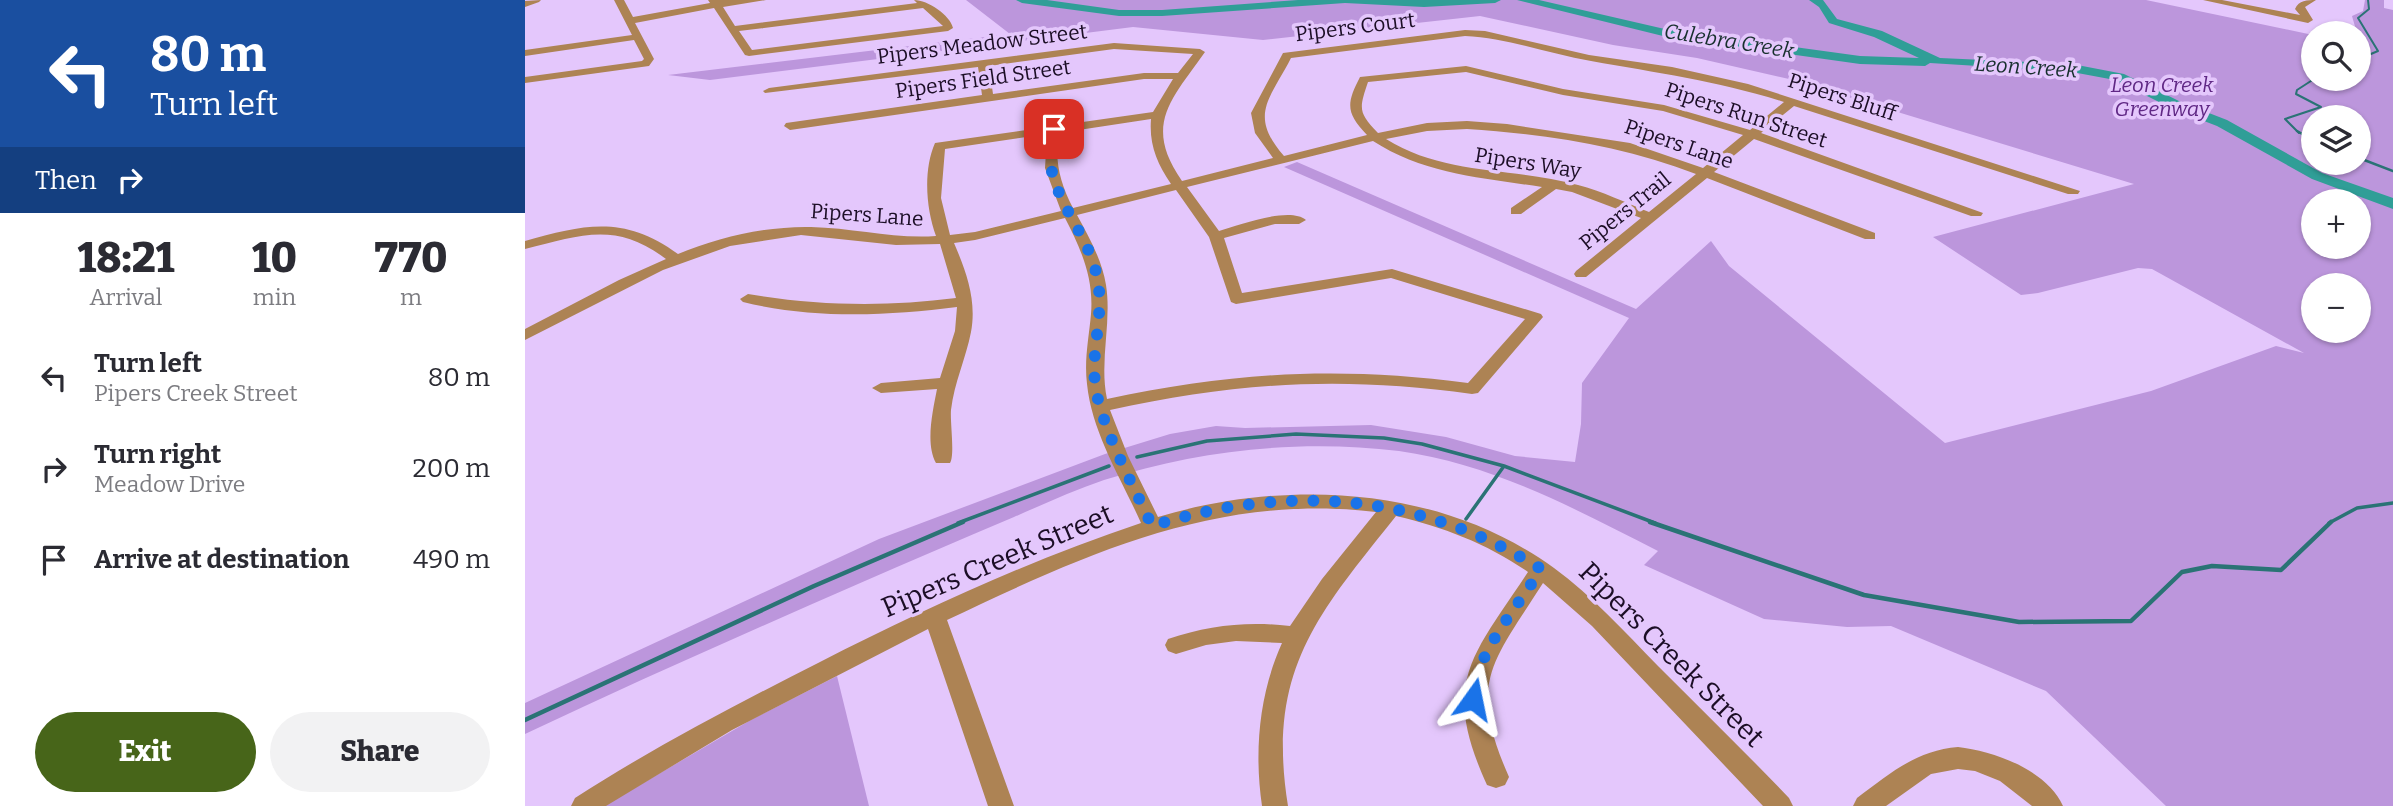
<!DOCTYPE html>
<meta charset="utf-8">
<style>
:root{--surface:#fff;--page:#f2f2f3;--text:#2b2b33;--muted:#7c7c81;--accent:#476519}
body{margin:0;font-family:Bitter,serif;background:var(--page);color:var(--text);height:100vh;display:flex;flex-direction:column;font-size:26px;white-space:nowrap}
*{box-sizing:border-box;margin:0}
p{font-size:23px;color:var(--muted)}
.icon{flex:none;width:38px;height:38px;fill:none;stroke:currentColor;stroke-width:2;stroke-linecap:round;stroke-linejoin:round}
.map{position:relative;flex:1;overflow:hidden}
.side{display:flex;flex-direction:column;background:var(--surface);width:525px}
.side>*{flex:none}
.banner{background:#1a4fa0;color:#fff;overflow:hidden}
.buttons{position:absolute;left:1776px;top:21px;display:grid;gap:14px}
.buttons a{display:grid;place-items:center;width:70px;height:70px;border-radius:50%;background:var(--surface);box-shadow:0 2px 5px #0004;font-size:35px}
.pin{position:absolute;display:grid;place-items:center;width:60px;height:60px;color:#fff;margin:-30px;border-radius:14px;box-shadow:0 4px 10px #0006}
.me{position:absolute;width:77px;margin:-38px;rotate:12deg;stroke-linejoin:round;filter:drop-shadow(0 0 5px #0008)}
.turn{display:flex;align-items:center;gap:24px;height:147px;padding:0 35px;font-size:32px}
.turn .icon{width:91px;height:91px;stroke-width:2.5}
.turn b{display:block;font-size:49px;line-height:60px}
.then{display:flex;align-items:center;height:66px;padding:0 35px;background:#0003;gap:14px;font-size:26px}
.eta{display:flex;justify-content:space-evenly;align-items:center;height:119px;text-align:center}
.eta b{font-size:42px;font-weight:800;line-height:49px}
.cta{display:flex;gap:14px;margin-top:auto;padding:14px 35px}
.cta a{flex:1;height:80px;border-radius:42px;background:var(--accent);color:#fff;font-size:28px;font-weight:800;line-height:80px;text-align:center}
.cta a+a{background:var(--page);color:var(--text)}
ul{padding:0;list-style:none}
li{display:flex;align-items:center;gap:21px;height:91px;padding:0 35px}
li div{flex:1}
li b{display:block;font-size:26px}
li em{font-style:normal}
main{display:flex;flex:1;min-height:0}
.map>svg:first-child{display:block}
.green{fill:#bc96dc;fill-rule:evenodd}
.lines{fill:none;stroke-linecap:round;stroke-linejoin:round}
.stream-far3{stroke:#2a7375;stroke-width:2}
.stream-far2{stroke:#2a7375;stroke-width:2.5}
.stream-far1{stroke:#2a7375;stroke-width:3.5}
.stream{stroke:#2a7375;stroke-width:4.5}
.river{fill:#309e97;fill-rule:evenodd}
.minor{fill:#ad8354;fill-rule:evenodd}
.route{stroke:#1a73e8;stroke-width:12;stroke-dasharray:0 21.6}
.labels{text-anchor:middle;stroke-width:7;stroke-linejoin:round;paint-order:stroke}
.far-street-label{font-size:21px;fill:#1c0e26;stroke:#e4c7fc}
.far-water-label{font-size:21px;font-style:italic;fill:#172f2d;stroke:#e4c7fc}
.far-park-label{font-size:21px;font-style:italic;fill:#602885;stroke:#e4c7fc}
.near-street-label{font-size:28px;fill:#1c0e26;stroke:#e4c7fc}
</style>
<main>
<section class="side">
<div class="banner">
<div class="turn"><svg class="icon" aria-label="left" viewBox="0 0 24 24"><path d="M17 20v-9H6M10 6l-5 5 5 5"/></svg><div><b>80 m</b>Turn left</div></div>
<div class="then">Then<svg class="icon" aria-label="right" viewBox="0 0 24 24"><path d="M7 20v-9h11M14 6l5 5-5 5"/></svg></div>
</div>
<div class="eta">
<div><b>18:21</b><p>Arrival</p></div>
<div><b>10</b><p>min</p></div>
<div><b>770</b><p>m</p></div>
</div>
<ul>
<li><svg class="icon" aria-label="left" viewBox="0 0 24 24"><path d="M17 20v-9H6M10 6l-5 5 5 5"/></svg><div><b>Turn left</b><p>Pipers Creek Street</p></div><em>80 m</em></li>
<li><svg class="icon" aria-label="right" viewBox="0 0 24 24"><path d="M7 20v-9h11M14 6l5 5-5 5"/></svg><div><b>Turn right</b><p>Meadow Drive</p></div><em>200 m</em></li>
<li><svg class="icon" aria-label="arrive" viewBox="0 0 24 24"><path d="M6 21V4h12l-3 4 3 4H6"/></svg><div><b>Arrive at destination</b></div><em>490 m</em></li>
</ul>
<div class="cta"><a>Exit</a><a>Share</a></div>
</section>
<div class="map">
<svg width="1868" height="806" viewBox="0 0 1868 806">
<rect width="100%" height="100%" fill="#e4c7fc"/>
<path class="green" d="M441 0H1621L1788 35V79H1834V44L1841 45 1831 30 1827 16 1838 11 1840 0H1859V8L1868 10V806H1641L1521 691 1366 626 1322 627 1239 619 1119 565 1133 551C1050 509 968 464 874 451 775 439 674 450 579 480 549 490 519 504 489 517 437 539 385 561 333 584 221 633 110 682 0 734V703L354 539 580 454 645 434 691 426 720 428 846 425 921 437 990 456 1050 462 1056 424 1057 383 1104 318 759 167 772 162 1111 309 1186 241 1204 266 1420 443 1626 391 1751 346 1779 353 1627 269 1613 268 1513 293 1496 295 1408 237 1609 184 1264 79 1172 58 1088 45 955 16 738 40 608 27 185 80 143 75 485 34ZM1788 117H1834V163H1788ZM1788 201H1834V247H1788ZM1788 285H1834V331H1788Z
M312 676 344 806H79L224 721Z"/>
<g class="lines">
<path class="stream-far3" d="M1834 59 1853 51 1833 18 1844 9 1843 0
M1774 133 1760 119 1796 107 1771 94 1772 90 1789 79"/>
<path class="stream-far2" d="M1772 131 1788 140
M1834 158 1868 171"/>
<path class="stream-far1" d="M612 457 682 441 771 434 859 438 897 444 979 466 1130 523
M941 519 979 466
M433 523 584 466
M1804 523 1832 508 1868 503"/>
<path class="stream" d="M1125 522 1339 595 1494 622 1606 621 1657 572 1687 566 1756 570 1806 522
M0 720 289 586 438 522"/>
<path class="river" d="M491 0H522L594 10H637L773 0H976L970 3 899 7 820 3 637 16H594L497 3Z
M992 0H1014L1144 30 1335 56 1394 58 1349 37 1304 23 1294 7 1284 0H1298L1312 19 1357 31 1415 58 1547 64 1599 74 1658 103 1702 120 1797 173 1868 198V209L1787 179 1692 126 1648 109 1590 80 1547 72 1405 63 1400 66 1335 64 1142 37Z"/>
<path class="minor" d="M16 0 14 2 0 7V1Z
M89 0H99L108 17 185 3 183 0H241L198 7 210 26 392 3 389 0C403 0 425 15 428 28L423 31 224 56 220 55 189 8 110 23 129 59 124 66 0 83V77L117 61 119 59 109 40 0 56V50L107 35ZM398 8 418 26 227 50 214 31Z
M1678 0H1697L1775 15 1770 9C1774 0 1782 0 1791 0L1780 7 1788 20 1783 23Z
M940 30 960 31 1064 55 1147 67 1223 84 1555 191 1553 194H1543L1269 106 1236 133 1458 213 1456 216H1446L1229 139 1189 172 1350 233V239H1340L1182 178 1061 277H1051L1049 274 1051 271 1116 218 1047 192 1031 189 996 214H986V208L1017 187C958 178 899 174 848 141L662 187 694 231C714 225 765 206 781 220L774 224H750L699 238 717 293 867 269 1016 314 1018 317 953 393 947 394C818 376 712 382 585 410L603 456 633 517C764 478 916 486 1029 568 1067 596 1100 632 1133 666 1177 710 1221 753 1264 798L1268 806H1238L1067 626 1018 583C967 663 942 682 984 777L980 785 971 788 962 785C915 682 947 657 1003 572 963 544 918 527 871 516 793 614 741 671 763 806H737C729 751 734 694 757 643L711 641 681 645 651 654 643 651 640 645 643 639C684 625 723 621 765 626L797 579 851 512C693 493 561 554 422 620L489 806H463L403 629 207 730 81 806H46L50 798C129 747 212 704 295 662 399 609 505 560 616 523 596 478 567 433 562 384 559 360 564 337 566 314 569 278 556 249 540 218L450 240 429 243C441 271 452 300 446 332 441 358 429 383 426 410 425 423 430 455 425 463H411C400 444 408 410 412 389L356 393 347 388 356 383 415 378 430 331 432 307C362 316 287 319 218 302L215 299 223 294C293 306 361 307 431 298L415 244 371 245 276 235 205 246 138 270 0 340V329L94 280 141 259C91 221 56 235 0 249V241C60 224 100 215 153 254 194 237 242 226 286 227 329 228 369 239 411 236 401 209 398 170 410 143L628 112 648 79H619L265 130 259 126 261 123 457 95 453 67 240 93 238 91 244 88 589 43 675 49 680 52C648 98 617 124 657 181L748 158 730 133 726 113 758 53ZM940 36C983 38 1024 54 1066 61 1133 73 1193 81 1259 102L1225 130 1139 105 1038 89 941 66 835 77C821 104 821 113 842 135L759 156C723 115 745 99 766 58ZM589 49 668 54 653 73H619L468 94 464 66ZM941 72 1038 95 1138 111 1218 135 1178 168 1105 143 982 124 942 121 902 123 853 133C833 112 834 109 843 82ZM626 119C624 145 632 163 646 184L548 208C535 183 529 160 534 133ZM942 129C1020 134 1098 146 1171 174L1124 212C1101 203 1077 191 1053 185 989 167 920 176 861 139L902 131ZM522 134 520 168 536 211 450 232 425 235 416 198 420 149ZM651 190 684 237 706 302 711 304 866 278 1000 319 943 383C814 366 708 372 582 399 574 361 587 323 581 285 577 260 564 237 552 215Z
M1433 747C1469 751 1522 770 1538 806H1507L1475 781 1450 771 1433 769 1406 774 1361 806H1328L1332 798C1364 774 1392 750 1433 747Z"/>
</g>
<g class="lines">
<path class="route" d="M529 129C511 184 558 221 571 272 581 311 566 345 570 383 575 426 609 486 627 526 763 483 895 493 1016 569 993 607 950 653 948 699"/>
</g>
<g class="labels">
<g class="far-street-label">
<text transform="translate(830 27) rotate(-7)" y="7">Pipers Court</text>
<text transform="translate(457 44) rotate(-7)" y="7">Pipers Meadow Street</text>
<text transform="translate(458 79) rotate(-8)" y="7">Pipers Field Street</text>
<text transform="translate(1317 97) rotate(18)" y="7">Pipers Bluff</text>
<text transform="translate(1221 115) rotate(18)" y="7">Pipers Run Street</text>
<text transform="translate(1154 144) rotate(19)" y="7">Pipers Lane</text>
<text transform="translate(1003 163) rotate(9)" y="7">Pipers Way</text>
<text transform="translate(1100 211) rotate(-39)" y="7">Pipers Trail</text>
<text transform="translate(342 215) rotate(4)" y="7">Pipers Lane</text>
</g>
<g class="far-water-label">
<text transform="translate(1204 41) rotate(9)" y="7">Culebra Creek</text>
<text transform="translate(1501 67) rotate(4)" y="7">Leon Creek</text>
</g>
<g class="far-park-label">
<text x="1637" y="92">Leon Creek<tspan x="1637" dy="24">Greenway</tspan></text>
</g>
<g class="near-street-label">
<text transform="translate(472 560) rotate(-23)" y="10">Pipers Creek Street</text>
<text transform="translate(1147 654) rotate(45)" y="10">Pipers Creek Street</text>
</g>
</g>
</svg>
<div class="buttons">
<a><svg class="icon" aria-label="search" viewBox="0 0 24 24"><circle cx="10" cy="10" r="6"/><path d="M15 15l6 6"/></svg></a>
<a><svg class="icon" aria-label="layers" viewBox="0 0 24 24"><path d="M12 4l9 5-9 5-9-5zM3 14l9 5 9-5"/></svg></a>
<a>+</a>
<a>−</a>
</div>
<div class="pin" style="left:529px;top:129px;background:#d93025"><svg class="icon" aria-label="arrive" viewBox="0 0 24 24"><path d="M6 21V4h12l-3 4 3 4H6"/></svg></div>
<svg class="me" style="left:948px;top:699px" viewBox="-20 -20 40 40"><path d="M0-17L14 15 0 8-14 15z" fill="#1a73e8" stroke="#fff" stroke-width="4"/></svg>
</div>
</main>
